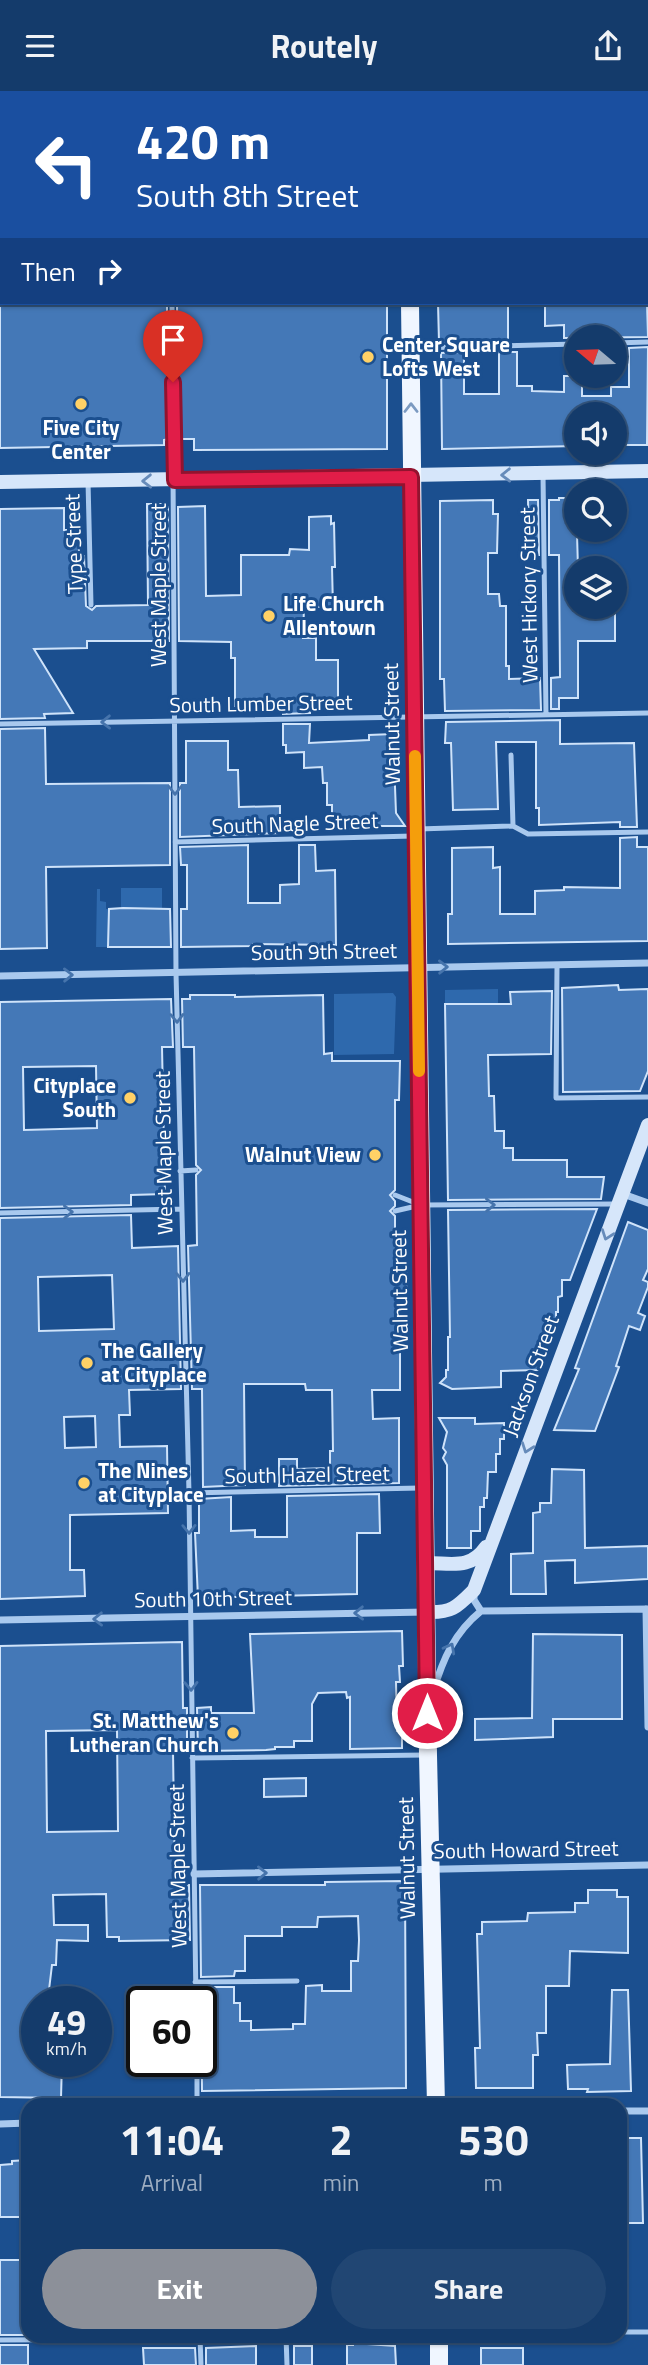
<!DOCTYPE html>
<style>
:root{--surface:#143b6b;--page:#214673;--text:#f1f3f6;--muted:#9dadc1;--line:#33557e;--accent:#8c9099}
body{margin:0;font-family:"Titillium Web",sans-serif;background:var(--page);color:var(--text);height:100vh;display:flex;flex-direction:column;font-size:26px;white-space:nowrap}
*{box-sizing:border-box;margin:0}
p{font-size:23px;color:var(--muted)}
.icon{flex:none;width:38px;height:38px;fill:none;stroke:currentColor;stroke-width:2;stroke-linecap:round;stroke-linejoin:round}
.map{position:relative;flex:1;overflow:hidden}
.drawer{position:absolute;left:21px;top:2007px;width:606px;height:245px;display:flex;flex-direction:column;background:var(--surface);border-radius:21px;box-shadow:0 2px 5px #0004,0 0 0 2px var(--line)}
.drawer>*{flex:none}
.top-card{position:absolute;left:0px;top:0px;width:649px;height:214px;box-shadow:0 2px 5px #0004,0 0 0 2px var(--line);background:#1a4fa0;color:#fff;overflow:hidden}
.needle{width:46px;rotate:289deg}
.buttons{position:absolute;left:564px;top:234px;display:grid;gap:14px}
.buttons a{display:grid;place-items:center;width:63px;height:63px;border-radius:50%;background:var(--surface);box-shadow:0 2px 5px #0004,0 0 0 2px var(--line);font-size:35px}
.speed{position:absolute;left:21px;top:1895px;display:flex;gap:14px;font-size:35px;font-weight:700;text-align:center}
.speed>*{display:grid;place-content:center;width:91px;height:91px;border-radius:50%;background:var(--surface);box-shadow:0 2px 5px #0004,0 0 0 2px var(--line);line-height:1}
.speed small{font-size:18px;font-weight:400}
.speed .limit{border:4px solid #111;border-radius:10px;background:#fff;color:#111}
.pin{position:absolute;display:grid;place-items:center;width:60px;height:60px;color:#fff;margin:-72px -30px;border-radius:50% 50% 50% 0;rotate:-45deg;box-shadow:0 0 7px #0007}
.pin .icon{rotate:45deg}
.me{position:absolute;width:77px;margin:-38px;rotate:0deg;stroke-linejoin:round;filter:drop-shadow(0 0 5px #0008)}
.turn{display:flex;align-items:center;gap:24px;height:147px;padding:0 21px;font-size:32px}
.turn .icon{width:91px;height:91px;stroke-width:2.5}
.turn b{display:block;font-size:49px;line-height:60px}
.then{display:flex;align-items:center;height:66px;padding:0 21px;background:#0003;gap:14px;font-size:26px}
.eta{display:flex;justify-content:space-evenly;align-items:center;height:119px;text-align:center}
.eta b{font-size:42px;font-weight:700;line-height:49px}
.cta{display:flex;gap:14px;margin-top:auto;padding:14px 21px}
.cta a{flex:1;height:80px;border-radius:42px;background:var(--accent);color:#fff;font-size:28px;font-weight:700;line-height:80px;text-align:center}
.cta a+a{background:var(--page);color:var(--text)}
header{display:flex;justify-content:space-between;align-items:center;height:91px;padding:0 21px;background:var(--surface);font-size:32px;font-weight:700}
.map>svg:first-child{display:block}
.green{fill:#2e69ad}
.building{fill:#4478b7;stroke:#cfe3fa;stroke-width:2;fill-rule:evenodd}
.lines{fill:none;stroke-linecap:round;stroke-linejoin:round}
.lane{stroke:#a9c9ee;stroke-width:5}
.street{stroke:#a9c9ee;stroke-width:7}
.secondary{stroke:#d6e6fa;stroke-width:14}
.primary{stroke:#f0f6ff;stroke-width:18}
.oneway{stroke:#7b9ac1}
.oneway2{stroke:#668bba}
.oneway3{stroke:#4674ac}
.route-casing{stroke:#92132f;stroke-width:18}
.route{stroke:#e11d48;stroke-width:12}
.slow{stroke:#f59e0b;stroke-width:12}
.poi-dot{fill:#ffd166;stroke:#1b4f8f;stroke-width:2.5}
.labels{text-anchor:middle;stroke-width:6;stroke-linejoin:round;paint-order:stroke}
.poi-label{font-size:21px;font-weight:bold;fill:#fff;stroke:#1b4f8f;text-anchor:start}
.street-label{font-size:21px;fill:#fff;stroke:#1b4f8f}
</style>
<header><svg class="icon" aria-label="menu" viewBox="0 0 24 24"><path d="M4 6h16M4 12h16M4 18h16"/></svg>Routely<svg class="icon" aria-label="share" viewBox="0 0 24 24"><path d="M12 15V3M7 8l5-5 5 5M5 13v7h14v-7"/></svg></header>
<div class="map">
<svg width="648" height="2274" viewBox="0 0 648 2274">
<rect width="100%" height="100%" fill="#1b4f8f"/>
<path class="green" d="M121 797H162V818L121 819Z
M97 798H100V810L106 811V818H109L108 856H96Z
M498 898V913H445V899Z
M393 902 396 906 394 963 334 964V903Z"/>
<path class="building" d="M0 212H73V215H167L168 348 164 349V354L0 357Z
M185 212H387V358L194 359V348H178L177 215H185Z
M438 212H508V249L439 251Z
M647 212 648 246 564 247V234L545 235V213Z
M648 256 647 354H614V324H576V355L442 358 441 262 464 261V303H499V261H517V295H532V300L564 301V285H582V305H611V296H629V257Z
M559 407H576L578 478H576V516H615V550H578V607H559V618H551V587L560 586 559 464H549V409H559Z
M493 409V423H498L497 462H488V503H499L500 515H506V575H509V588L540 587 541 619 445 620 444 588H440V410Z
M528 409H538L539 464H529Z
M147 413H165V416H168L169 550H87V557L34 558 73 622 44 623 45 627 0 628V418L64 417V439H79V465H84L86 515 92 519 96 515 148 514Z
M205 415 206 505 241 504V464H289L290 458 309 459V426L331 425V433L334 432 335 476H332L333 516H304L303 547H316V569H338V614H310V622L283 623V614H253L248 618 235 617V567H231V551L179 550 178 416Z
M560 629V653L634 652 637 736H620V731L539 734V717H536V651H496L498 718 453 719 451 652H445L446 631Z
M283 633H310L309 652 369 649V644L393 643 396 722 405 735H352L351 737 332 738V714H327V692H323L322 676 304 677V661L286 662V654H283Z
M45 637 46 693 170 692V774L46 776 47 857 0 858V638Z
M186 650H228V679H238L239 716 280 715V742L180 746V692H186Z
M637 746V756H648V850L448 853V823H452V757L493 756V777L500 776V823H535V800L564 799V796L620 797V747Z
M248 754V812H280V794L299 793V754H315L316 780 335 779 336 854 253 853V855L181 856V818H187V774H181L180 756Z
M123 817 170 818 171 856H108L109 818Z
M618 894 619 899 648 898V980L640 1000 563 1001 562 897Z
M552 900 551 963 488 964 489 1005H494L495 1040H504V1057H513V1069H567V1086H604L601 1108 448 1109 445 913H511L510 901Z
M190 904H235V906L323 904 324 963 332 962V970H400L399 1009H395V1099L390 1104 395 1110V1115L390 1120 395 1125V1172H407V1215H400V1299H372L373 1328 399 1327V1392L279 1395V1368H297V1378L330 1377V1360H333L332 1299H306L305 1293H244L245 1394 203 1396 202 1298H192L188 1155 197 1154 196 1084 201 1079 196 1074 194 956H183L182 908H190Z
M171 908 173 956H162L165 1103 131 1104V1114L0 1117V911ZM96 975 97 1037 24 1039 23 976Z
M597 1118 570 1189H562V1205L558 1206V1221H556V1239H551V1252H538V1279L501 1280V1296L452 1298 440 1292 446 1286V1279H448V1246H450L448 1119Z
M131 1124 132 1157 178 1155 181 1298 129 1299 130 1324H119L120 1356 167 1355 168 1422 70 1424V1479H84L85 1505 0 1508V1127ZM112 1184 114 1238 39 1240 38 1186ZM95 1325 96 1356 65 1357 64 1326Z
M628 1131 648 1139V1178L643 1189 648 1191V1196L638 1222 645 1225 640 1239 629 1235 616 1275 619 1276 595 1340 554 1339 579 1278 575 1277Z
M439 1327H475V1333L504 1332V1348H500V1363H496V1381H488L487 1407H484V1416H480V1440H471V1457H447V1374L443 1367 446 1361 443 1357 447 1341Z
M552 1378 584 1379 585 1457 648 1455V1488L575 1492V1469L545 1470 546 1503H511V1463L533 1462V1422L540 1421V1412H551Z
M379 1403 380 1442H357V1503L198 1507 195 1442H199V1408L231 1406V1440L255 1439V1446H287V1405Z
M402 1540 403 1575H399L400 1591H396L397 1640H402V1657L350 1658V1606L347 1607 346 1601 318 1602 312 1613V1650H294V1656H275V1658L266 1659 198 1660 197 1617 211 1616V1622H254L250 1543Z
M533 1543 622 1544V1628H553V1646L475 1649V1628L532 1627Z
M182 1551 183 1617H187V1660H173L175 1795 189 1794 190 1849 119 1850V1846H107L106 1803 53 1804 54 1834H88V1850L57 1849 56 1874H52L48 1907H37V1970H62L61 2007 0 2006V1555ZM117 1639 118 1740 47 1741 46 1640Z
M306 1687V1705L264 1706V1688Z
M405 1790 406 1997 202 2000 201 1896H234V1912H240V1930H251V1939L293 1938V1933H305L306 1895 322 1894V1900H351V1870H358L359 1849 358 1825 318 1826 317 1836H282V1845H245V1880H235L234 1885 201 1886 200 1794H325V1791Z
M588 1799H617V1806H628V1862L570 1860 569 1895H546V1942H537L538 1964H533V1997H476L475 1957H480L477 1843H482V1831L527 1830 528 1822 575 1821V1812H588Z
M612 1899H628L631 2000 587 2001 588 1998H568L567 1974 610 1973Z
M126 1930H142V1947L126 1948Z
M620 2047H641L643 2132H620Z
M28 2069V2126H0V2074L12 2073V2070Z
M0 2169H28V2244H0Z
M353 2252 395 2255 396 2274H347V2254H353Z
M0 2254H28V2274H0Z
M256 2255V2274H206V2257Z
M294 2255H312V2274H294Z
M143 2257H195L196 2274H144Z
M481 2257H523V2274H481Z"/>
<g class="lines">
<path class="lane" d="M0 146H2
M172 212 176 882 189 1402 196 1911
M614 252 648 251
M414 257 576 253
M543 383 546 624
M88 390 91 514
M0 633 648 622
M511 664 513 735
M419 738 513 735 528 743 648 741
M175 751 413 745
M557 874 556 1007 648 1006
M180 1080 196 1079
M395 1104 418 1113
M395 1120 421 1114 615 1113
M0 1122 181 1118
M189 1402 420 1397
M192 1667 424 1664
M195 1891 297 1890
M197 1970V2014
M620 2241H648
M286 2245 287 2274
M200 2246 201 2274
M0 2249 200 2248"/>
<path class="street" d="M0 885 648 872
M623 1103 648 1112
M474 1500V1509L481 1520
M646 1518 648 1636
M0 1529 426 1521
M433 1601C443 1568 454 1542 481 1520L648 1518
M194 1783 648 1774
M620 2020H648
M0 2033 28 2032
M200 2248 303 2245"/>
<path class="secondary" d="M0 391 648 380
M427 1472C452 1472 470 1479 486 1456
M427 1521C452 1522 457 1516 474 1499L648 1034"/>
<path class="primary" d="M409 0V2
M410 212 428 1664 436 2014
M439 2245V2274"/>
</g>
<defs><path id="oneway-chevron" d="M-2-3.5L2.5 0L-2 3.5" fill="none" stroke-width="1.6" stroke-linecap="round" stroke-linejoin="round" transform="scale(1.75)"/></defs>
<use class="oneway" href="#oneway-chevron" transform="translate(411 317) rotate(-90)"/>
<g class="oneway2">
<use href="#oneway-chevron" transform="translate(506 384) rotate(179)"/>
<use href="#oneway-chevron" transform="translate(147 390) rotate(179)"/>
<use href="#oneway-chevron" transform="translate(607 1144) rotate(110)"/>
<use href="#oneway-chevron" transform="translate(527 1357) rotate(110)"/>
</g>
<g class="oneway3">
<use href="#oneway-chevron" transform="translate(106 631) rotate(179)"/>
<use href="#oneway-chevron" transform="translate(175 699) rotate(90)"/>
<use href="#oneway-chevron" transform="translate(443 876) rotate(-1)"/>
<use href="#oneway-chevron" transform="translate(68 884) rotate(-1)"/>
<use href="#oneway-chevron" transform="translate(177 927) rotate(89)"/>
<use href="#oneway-chevron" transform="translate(490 1114) rotate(-1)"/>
<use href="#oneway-chevron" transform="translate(68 1121) rotate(-1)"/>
<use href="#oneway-chevron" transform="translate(183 1186) rotate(89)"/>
<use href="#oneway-chevron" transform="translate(189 1438) rotate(89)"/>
<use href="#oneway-chevron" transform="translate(359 1522) rotate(179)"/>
<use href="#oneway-chevron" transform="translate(98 1528) rotate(179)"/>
<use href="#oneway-chevron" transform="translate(450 1557) rotate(-62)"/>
<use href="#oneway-chevron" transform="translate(191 1595) rotate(89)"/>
<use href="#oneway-chevron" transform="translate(262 1782) rotate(-1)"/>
</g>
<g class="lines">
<g class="route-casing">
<path id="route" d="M173 291 175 389 411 386 427 1622"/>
</g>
<use href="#route" class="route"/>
<path class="slow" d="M415 665 419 980"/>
</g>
<g class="poi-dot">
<circle cx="368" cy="266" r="7"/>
<circle cx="81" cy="313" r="7"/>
<circle cx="269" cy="525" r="7"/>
<circle cx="130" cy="1007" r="7"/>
<circle cx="375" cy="1064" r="7"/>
<circle cx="87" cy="1272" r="7"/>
<circle cx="84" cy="1392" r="7"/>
<circle cx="233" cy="1642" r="7"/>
</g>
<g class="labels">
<g class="poi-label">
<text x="382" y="261">Center Square<tspan x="382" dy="24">Lofts West</tspan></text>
<text x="81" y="344" text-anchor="middle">Five City<tspan x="81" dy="24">Center</tspan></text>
<text x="283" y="520">Life Church<tspan x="283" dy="24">Allentown</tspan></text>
<text x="116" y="1002" text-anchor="end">Cityplace<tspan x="116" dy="24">South</tspan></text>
<text x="361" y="1071" text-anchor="end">Walnut View</text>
<text x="101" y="1267">The Gallery<tspan x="101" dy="24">at Cityplace</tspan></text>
<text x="98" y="1387">The Nines<tspan x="98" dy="24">at Cityplace</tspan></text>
<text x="219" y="1637" text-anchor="end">St. Matthew's<tspan x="219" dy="24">Lutheran Church</tspan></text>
</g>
<g class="street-label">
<text transform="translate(74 453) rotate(-92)" y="7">Type Street</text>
<text transform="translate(159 494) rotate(-90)" y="7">West Maple Street</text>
<text transform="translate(529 504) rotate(-91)" y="7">West Hickory Street</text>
<text transform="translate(261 613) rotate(-1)" y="7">South Lumber Street</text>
<text transform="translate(392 633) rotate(-91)" y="7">Walnut Street</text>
<text transform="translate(295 733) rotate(-2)" y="7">South Nagle Street</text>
<text transform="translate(324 861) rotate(-1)" y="7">South 9th Street</text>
<text transform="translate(164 1062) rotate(-91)" y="7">West Maple Street</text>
<text transform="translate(400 1200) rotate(-91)" y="7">Walnut Street</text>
<text transform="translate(531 1285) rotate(-70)" y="7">Jackson Street</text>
<text transform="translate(307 1384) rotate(-1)" y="7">South Hazel Street</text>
<text transform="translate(213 1508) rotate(-1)" y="7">South 10th Street</text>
<text transform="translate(526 1759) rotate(-1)" y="7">South Howard Street</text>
<text transform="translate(407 1767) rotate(-91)" y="7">Walnut Street</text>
<text transform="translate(178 1775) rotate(-91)" y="7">West Maple Street</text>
</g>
</g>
</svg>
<div class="buttons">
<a><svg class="needle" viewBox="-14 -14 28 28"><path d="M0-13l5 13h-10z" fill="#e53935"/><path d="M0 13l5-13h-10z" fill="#9dadc1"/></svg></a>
<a><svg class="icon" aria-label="sound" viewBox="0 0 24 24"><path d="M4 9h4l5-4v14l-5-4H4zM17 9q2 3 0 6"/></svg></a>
<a><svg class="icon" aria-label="search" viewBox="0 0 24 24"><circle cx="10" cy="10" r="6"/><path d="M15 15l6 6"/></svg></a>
<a><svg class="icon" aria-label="layers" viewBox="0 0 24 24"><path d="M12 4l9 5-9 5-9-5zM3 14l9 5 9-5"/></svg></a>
</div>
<div class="speed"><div>49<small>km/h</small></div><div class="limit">60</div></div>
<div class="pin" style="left:173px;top:291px;background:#d93025"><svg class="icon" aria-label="arrive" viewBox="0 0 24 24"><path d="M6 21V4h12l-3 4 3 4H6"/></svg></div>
<svg class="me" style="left:427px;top:1622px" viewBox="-20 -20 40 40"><circle r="17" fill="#e11d48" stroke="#fff" stroke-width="3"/><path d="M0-11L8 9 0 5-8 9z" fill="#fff"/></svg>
<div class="top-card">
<div class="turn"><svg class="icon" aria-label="left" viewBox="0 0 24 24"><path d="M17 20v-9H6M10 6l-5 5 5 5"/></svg><div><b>420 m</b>South 8th Street</div></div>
<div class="then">Then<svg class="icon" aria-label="right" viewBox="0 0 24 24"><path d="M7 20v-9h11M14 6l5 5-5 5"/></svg></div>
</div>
<section class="drawer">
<div class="eta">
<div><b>11:04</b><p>Arrival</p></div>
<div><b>2</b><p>min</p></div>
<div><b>530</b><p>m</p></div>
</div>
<div class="cta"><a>Exit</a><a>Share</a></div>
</section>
</div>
